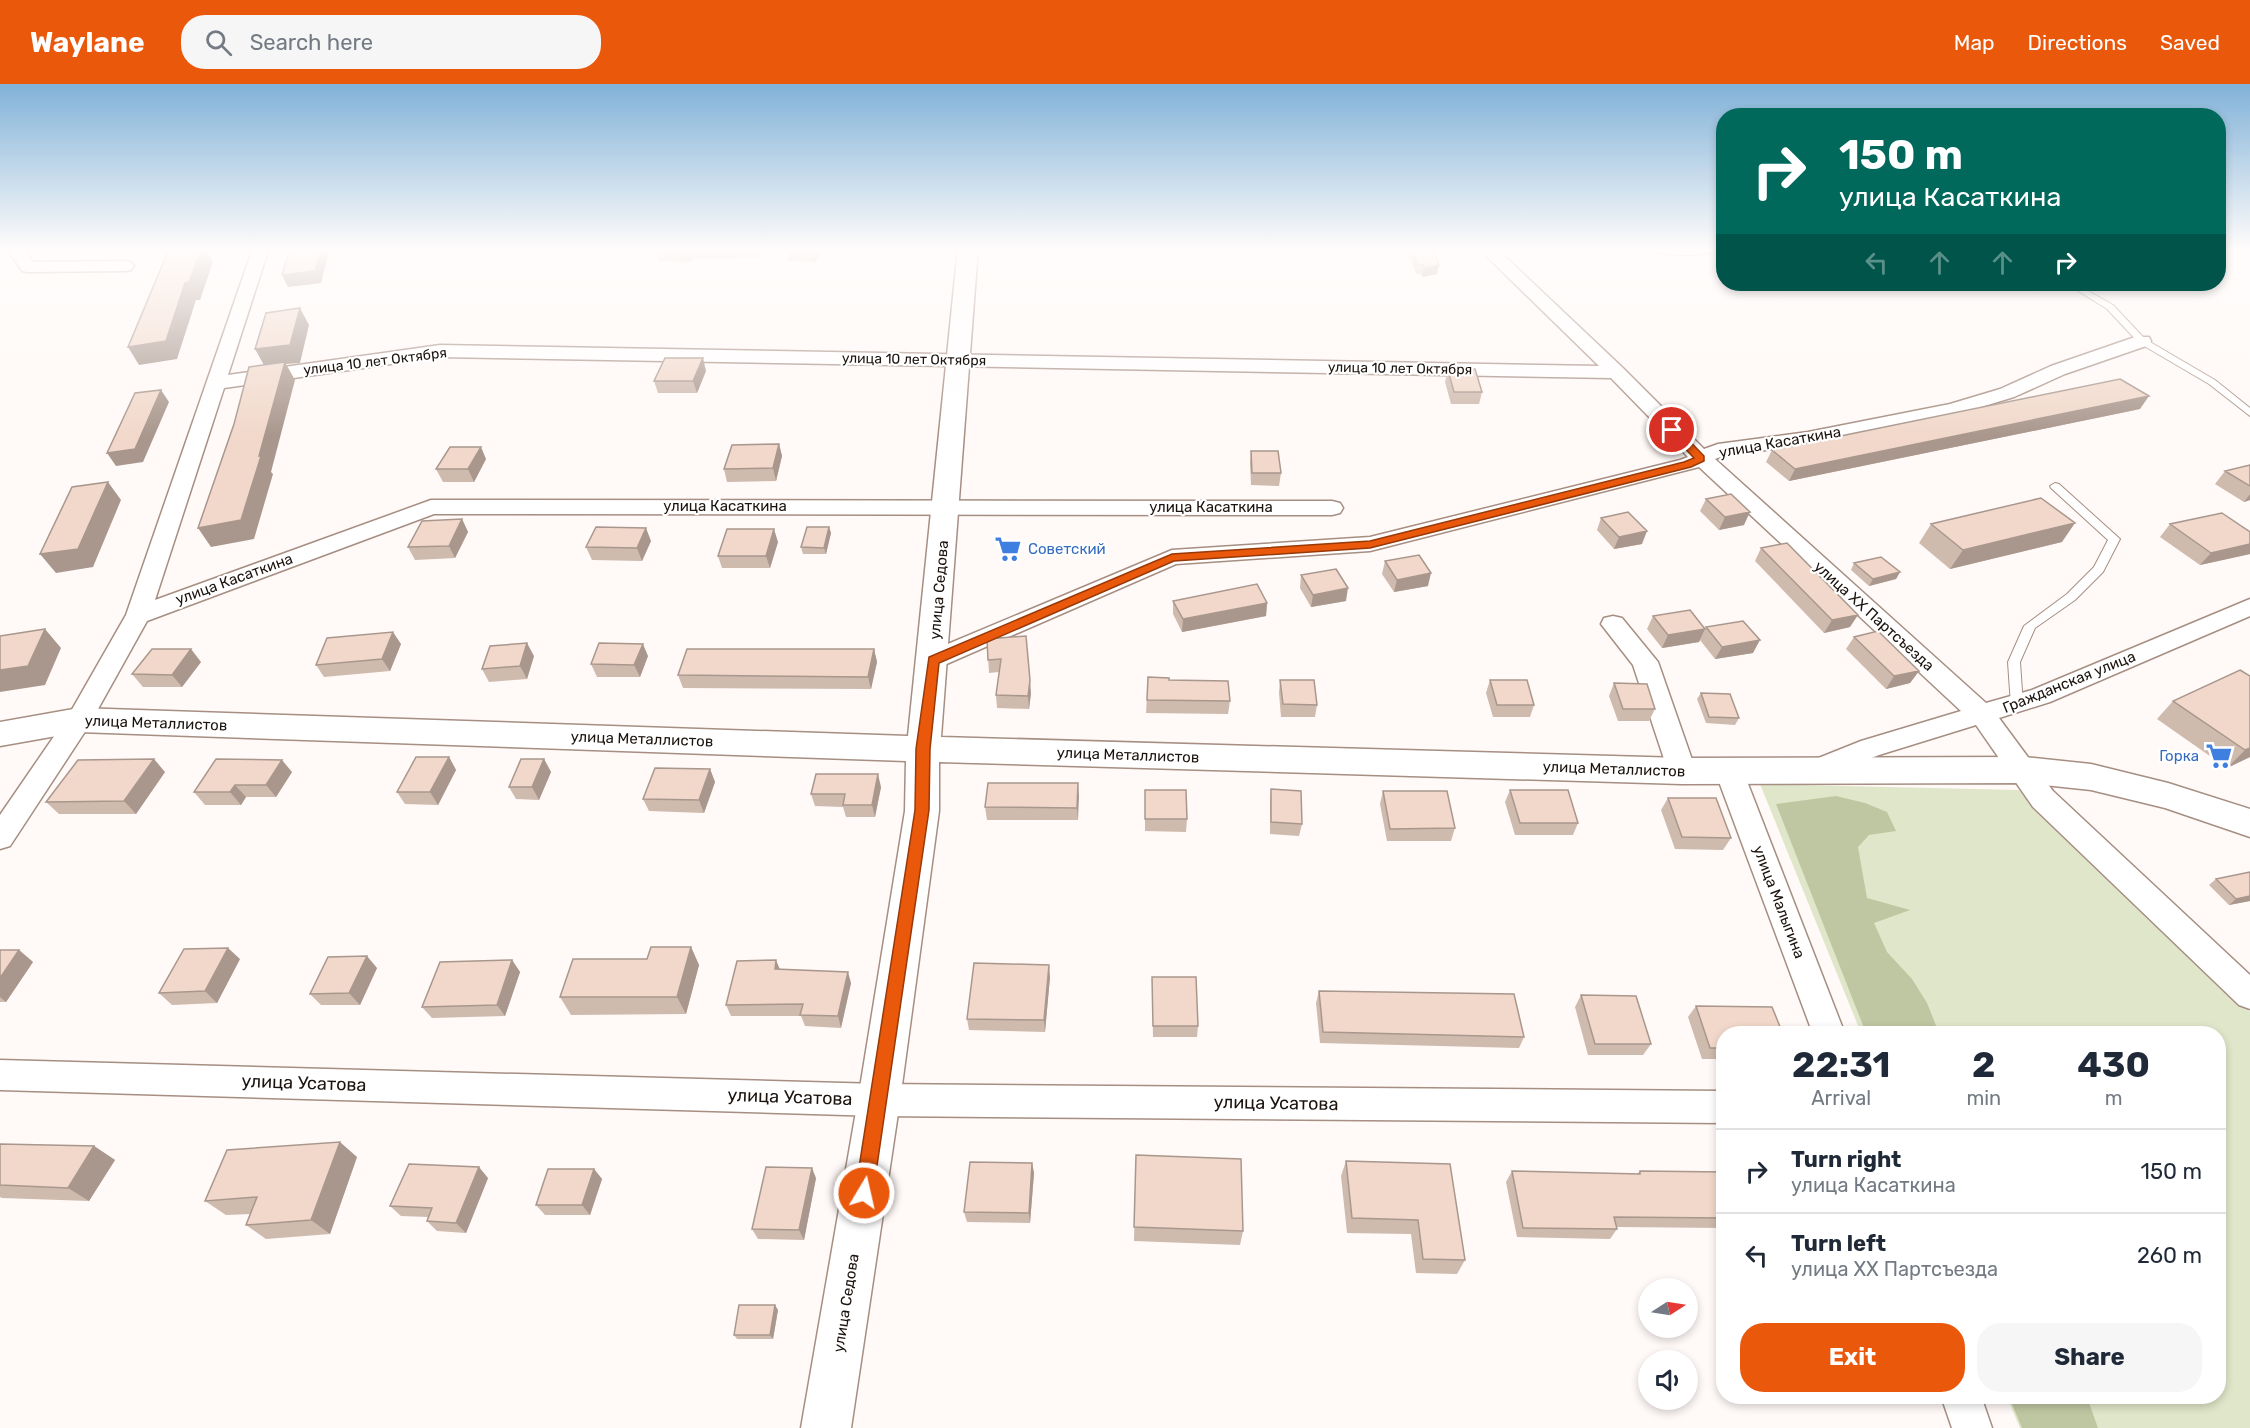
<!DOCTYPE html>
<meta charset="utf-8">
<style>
:root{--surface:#fff;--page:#f6f6f7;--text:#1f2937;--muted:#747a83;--line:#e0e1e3;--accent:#ea580c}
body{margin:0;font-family:Rubik,sans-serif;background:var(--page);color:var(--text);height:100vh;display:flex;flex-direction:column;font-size:22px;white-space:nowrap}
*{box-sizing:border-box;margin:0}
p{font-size:20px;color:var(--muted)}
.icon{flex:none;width:33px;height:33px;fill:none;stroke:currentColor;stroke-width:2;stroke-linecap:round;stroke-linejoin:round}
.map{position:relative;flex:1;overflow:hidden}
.drawer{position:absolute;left:1716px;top:942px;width:510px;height:378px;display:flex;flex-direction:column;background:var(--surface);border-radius:24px;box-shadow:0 3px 9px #0003}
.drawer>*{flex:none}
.hud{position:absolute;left:1716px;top:24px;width:510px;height:183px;border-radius:24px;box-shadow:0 3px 9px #0003;background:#00695c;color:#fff;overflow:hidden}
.needle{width:39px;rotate:78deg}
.tools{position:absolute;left:1638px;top:1194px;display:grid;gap:12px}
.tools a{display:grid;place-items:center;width:60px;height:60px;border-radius:50%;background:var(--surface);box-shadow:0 3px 9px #0003;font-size:30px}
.pin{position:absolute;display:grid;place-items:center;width:51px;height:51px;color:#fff;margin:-26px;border:3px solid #fff;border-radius:50%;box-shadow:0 2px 6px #0007}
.me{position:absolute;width:66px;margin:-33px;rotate:9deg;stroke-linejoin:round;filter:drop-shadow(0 0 4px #0008)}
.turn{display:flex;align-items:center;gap:21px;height:126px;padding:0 24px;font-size:27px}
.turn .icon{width:78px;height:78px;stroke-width:2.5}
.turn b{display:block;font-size:42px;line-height:51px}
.lanes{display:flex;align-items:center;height:57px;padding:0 24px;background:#0003;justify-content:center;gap:30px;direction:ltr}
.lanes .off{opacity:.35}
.eta{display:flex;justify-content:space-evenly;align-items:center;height:102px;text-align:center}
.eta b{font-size:36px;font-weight:700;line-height:42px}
.cta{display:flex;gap:12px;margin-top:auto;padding:12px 24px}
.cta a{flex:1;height:69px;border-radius:24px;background:var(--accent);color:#fff;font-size:24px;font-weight:700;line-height:69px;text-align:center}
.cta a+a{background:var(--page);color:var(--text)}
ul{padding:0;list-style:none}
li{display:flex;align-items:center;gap:18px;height:84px;padding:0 24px;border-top:2px solid var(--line)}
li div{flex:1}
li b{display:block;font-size:22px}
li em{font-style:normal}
header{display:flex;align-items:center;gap:36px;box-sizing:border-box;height:84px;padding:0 30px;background:var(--accent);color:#fff}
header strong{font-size:28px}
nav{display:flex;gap:33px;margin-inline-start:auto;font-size:21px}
.search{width:420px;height:54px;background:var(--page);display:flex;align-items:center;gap:15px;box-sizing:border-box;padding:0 21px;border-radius:24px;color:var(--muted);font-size:22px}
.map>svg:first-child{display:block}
.green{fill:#e0e6c9}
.forest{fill:#bfc6a2}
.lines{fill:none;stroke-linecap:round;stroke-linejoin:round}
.lane-casing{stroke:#a68e82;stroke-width:2}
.street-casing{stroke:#a68e82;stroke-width:3}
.secondary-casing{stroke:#a68e82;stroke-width:3}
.lane{fill:#fff;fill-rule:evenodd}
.street{fill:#fff;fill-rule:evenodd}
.secondary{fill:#fff;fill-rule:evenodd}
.wall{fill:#cfbaae}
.shaded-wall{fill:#a9978d}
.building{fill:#f1d8ca;stroke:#a9978d;stroke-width:1.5}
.route{fill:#ea580c;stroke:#983908;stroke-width:1.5}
.labels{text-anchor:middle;stroke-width:4.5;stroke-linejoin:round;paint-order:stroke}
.far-street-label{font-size:14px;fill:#1b130e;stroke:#fff}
.street-label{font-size:15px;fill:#1b130e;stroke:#fff}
.shop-label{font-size:15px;fill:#366cbe;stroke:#fff;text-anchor:start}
.near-street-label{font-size:18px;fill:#1b130e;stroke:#fff}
</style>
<header>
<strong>Waylane</strong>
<div class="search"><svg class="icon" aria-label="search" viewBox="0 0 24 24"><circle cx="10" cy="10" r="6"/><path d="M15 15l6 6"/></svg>Search here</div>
<nav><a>Map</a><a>Directions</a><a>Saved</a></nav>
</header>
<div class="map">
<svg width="2250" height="1344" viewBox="0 0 2250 1344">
<rect width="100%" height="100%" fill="#fff9f7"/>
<path class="green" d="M1760 700 2019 706 2250 928V1344H2020L2007 1313 2218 1312V950L1861 949Z"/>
<path class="forest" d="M1836 712 1865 719 1887 728 1896 747 1869 751 1858 763 1867 814 1910 826 1874 839 1887 868 1912 895 1927 919 1939 949H1866L1776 720Z
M2009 1313H2087L2098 1344H2022Z"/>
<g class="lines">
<g class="lane-casing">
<path id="lane" d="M2067 200H2076L2113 221 2145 255 2215 296 2250 324V332L2209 300 2139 259 2107 225Z
M2055 399 2059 400 2120 455 2103 488 2075 516 2035 544 2020 578 2023 621 2017 626 2011 621 2008 578 2024 542 2067 510 2094 483 2108 456 2051 404 2050 402Z"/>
</g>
<g class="street-casing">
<path id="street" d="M7 164H23L33 178 125 177 131 178 134 182 131 186 125 187 28 188 22 187Z
M253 164H269L228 291 440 261 1599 282 1478 164H1496L1623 284 1704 365 1718 360 1808 348 1950 320 2000 305 2051 282 2135 253H2149L2151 257 2149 261 2065 290 2014 313 1961 329 1808 360 1723 372 1715 375 1986 619 2032 606 2250 515V532L2050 618 1999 634 2053 707 2250 891V925L2239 921 2033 723 1976 641 1879 671 1816 696 1806 693 1802 686 1806 679 1861 657 1961 627 1699 383 1370 467 1176 480 942 582 933 585 924 582 920 576 924 570 1172 466 1370 453 1680 376 1688 373 1611 294 440 273 224 304 155 516 431 416 1332 417 1340 419 1343 424 1340 429 1332 431 434 430 147 537 88 643 10 762 0 765V731L70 629 126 531Z
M1655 164H1716L1714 168C1695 172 1676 172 1657 168Z
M1613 532 1622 534 1658 578 1696 687 1692 694 1682 697 1672 694 1668 687 1633 581 1601 540 1604 534Z
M1729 677 1739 680 1743 687 1845 950H1813L1715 687 1719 680Z
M0 976 879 1000 1724 1007V1039L879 1032 0 1006Z
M1941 1312H1981L1992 1344H1952Z"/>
</g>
<g class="secondary-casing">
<path id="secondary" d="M958 164H978L941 653 1682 674 2024 673 2091 680 2168 699 2250 725V753L2165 724 2091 706 2024 699 1682 700 939 678V727L900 1016 851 1344H801L858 1016 905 727 906 677 79 648 0 662V638L79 624 908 652Z"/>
</g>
<use href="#lane" class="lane"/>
<use href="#street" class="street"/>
<use href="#secondary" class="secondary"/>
</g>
<path class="wall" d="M659 164H761L758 174 692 175 690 178 659 177 656 167Z
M823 164 815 178 789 177 787 167Z
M1407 164H1433L1437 190 1422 193 1421 190H1416Z
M1448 286 1482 308 1479 320H1451L1445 298Z
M706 287 697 309H658L654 297Z
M2140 325 1789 397 1766 378 1772 366Z
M779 360 782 372 776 397 727 398 724 385Z
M1251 367 1281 389 1279 402 1251 401 1250 379Z
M486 375 474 398H443L436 385Z
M2250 381V416L2244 418 2215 400 2225 387Z
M1706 415 1744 441 1719 446 1700 427Z
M1601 434 1642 460 1614 465 1597 446Z
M462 435 468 448 455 474 415 476 408 463Z
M1931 440 2062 458 1950 485 1919 459Z
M2170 440 2250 448V470L2200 481 2160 453Z
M829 443 831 449 826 470H803L801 463Z
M651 457 642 477 592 476 586 463Z
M778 458 770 484H722L718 472Z
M1761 464 1850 543 1824 549 1755 477Z
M1385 477 1428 502 1394 508 1382 490Z
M1854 479 1900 488 1896 495 1869 502 1851 486Z
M1301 491 1346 517 1311 523 1300 504Z
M1173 517 1267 519 1266 532 1182 548 1173 530Z
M1653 532 1705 545 1699 558 1662 564 1647 545Z
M1706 543 1753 569 1715 575 1700 556Z
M1854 553 1919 587 1910 599 1886 605 1846 565Z
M987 555 1031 609 1029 625 997 624 996 611 999 588 989 589Z
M401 560 390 587 324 593 316 581Z
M874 565 877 578 871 605 683 604 678 591Z
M534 572 527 595 489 598 482 585Z
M648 572 640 593H597L591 580Z
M201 578 182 603H143L132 590Z
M2250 592V673L2227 684 2157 635 2173 617Z
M1148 593 1169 596 1230 617 1228 630 1146 629Z
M1280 596 1317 621 1315 633H1281L1279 609Z
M1490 596 1534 621 1530 633H1493L1486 609Z
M1614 599 1655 625 1649 637H1618L1609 612Z
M1701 609 1739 634 1735 641 1706 639 1697 615Z
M449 673 456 686 438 721 405 720 397 708Z
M544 675 551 688 539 716 516 715 509 703Z
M710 685 715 698 704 729 649 727 643 715Z
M165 688 136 730H59L46 718Z
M292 688 276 713H246L241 721H205L194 708Z
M1078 699V736H987L985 723Z
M881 703 875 733H846L843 723 815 722 811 710Z
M1271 705 1302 740 1299 752 1270 750V717Z
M1145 706 1187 735 1186 748 1145 747Z
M1510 706 1578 739 1573 751H1515L1505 718Z
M1383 707 1455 744 1451 757H1387L1380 720Z
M1668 714 1731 754 1723 766 1675 765 1661 726Z
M2216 795 2250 817 2229 821 2209 801Z
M691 863 699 881 686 930 571 931 560 913 647 875Z
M0 866H19L33 878 6 918H0Z
M240 875 217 919 172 921 159 909Z
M512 876 520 888 505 932 432 934 422 923Z
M377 884 360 921H321L310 910Z
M780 885 851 899 841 944 805 942 801 932H731L726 921Z
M1050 893 1045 948 969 946 967 935Z
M1152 893 1198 942 1197 953H1153Z
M1319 907 1524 953 1519 964 1320 959 1316 919Z
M1581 911 1651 960 1643 971H1588L1575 923Z
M1696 922 1724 950V975H1702L1688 933Z
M0 1060 94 1062 115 1076 89 1117 2 1114 0 1113Z
M1136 1071 1243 1147 1240 1161 1134 1157Z
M357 1073 330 1150 266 1155 246 1141 250 1130 226 1131 205 1117Z
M1346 1077 1465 1176 1457 1190 1416 1189 1411 1150 1347 1149 1341 1092Z
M1032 1079 1034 1089 1030 1139 967 1138 964 1128Z
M594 1085 602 1095 590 1131H545L536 1121Z
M1512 1087 1637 1090 1640 1087 1724 1088V1144L1617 1143V1145L1610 1155 1517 1153 1506 1098Z
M488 1094 466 1149 437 1147 427 1137 428 1133 401 1132 390 1122Z
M816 1094 804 1156 758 1155 752 1145Z
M778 1226 773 1255H737L734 1251Z"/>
<path class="shaded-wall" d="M202 164H205L213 178 200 216H196L177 275 139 281 128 263 185 199Z
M321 164H330L321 199 288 203 282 191Z
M755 164H761L758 174Z
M815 164H823L815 178 813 167Z
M689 165 692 175 690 178 687 168Z
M1439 181 1437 190 1422 193 1424 184Z
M300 224 309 241 300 279 286 280 295 296 271 388 273 390 254 455 211 463 198 444 259 372 265 283 255 265Z
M703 274 706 287 697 309 693 297Z
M161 306 169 318 143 378 116 382 107 369Z
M2149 312 2140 325 1789 397 1795 385Z
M779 360 782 372 776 397 773 384Z
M481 363 486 375 474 398 468 385Z
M108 398 121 416 93 483 56 489 40 470Z
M2250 410V416L2244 418Z
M1750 428 1744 441 1719 446 1725 433Z
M462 435 468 448 455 474 449 462Z
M2075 439 2062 458 1950 485 1963 466Z
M829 443 831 449 826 470 824 464Z
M646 444 651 457 642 477 637 464Z
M774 445 778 458 770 484 766 472Z
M1647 447 1642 460 1614 465 1619 453Z
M2250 460V470L2200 481 2211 469Z
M1900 488 1896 495 1869 502 1873 495Z
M1431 489 1428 502 1394 508 1397 496Z
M1348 504 1346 517 1311 523 1313 511Z
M1267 519 1266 532 1182 548 1183 535Z
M1858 531 1850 543 1824 549 1832 536Z
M45 545 61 564 45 601 0 608V586Z
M1705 545 1699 558 1662 564 1668 551Z
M393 548 401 560 390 587 382 575Z
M1760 556 1753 569 1715 575 1722 563Z
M527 559 534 572 527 595 520 582Z
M643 560 648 572 640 593 634 581Z
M191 565 201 578 182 603 172 591Z
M874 565 877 578 871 605 868 593Z
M1919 587 1910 599 1886 605 1894 592Z
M1030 596 1031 609 1029 625 1028 612Z
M2250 664V673L2227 684 2245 666Z
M449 673 456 686 438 721 430 708Z
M154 675 165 688 136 730 124 717Z
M544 675 551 688 539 716 532 703Z
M282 676 292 688 276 713 266 701Z
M710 685 715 698 704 729 699 716Z
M878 690 881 703 875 733 872 721Z
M1078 699 1079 712 1078 736 1077 724Z
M235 701 246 713 241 721 230 708Z
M2250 812V817L2229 821 2236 815Z
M691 863 699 881 686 930 677 913Z
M228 864 240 875 217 919 205 907Z
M19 866 33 878 6 918 0 913V894Z
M367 872 377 884 360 921 349 909Z
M512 876 520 888 505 932 497 921Z
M776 876 781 888 775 885Z
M1049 881 1050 893 1045 948 1044 936Z
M848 888 851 899 841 944 838 932Z
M340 1058 357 1073 330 1150 311 1136Z
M94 1062 115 1076 89 1117 68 1104Z
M1032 1079 1034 1089 1030 1139 1029 1129Z
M479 1083 488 1094 466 1149 456 1139Z
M812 1084 816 1094 804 1156 799 1146Z
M594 1085 602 1095 590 1131 582 1121Z
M775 1221 778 1226 773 1255 770 1251Z"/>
<path class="building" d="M176 164H202L189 198 185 199 166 257 128 263 169 165Z
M290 164H321L315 187 282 191Z
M659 164H747L689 165 687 168 656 167Z
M788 164H815L813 167H787Z
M1412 164H1433L1439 181 1424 184 1423 181H1417Z
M300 224 290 261 255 265 266 229Z
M665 274H703L693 297H654Z
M285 278 259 372H261L241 436 198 444 234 340 249 283Z
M1475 285 1482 308H1454L1448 286Z
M2120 295 2149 312 1795 385 1772 366Z
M161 306 135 365 107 369 135 309Z
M779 360 773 384 724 385 732 361Z
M450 363H481L468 385H436Z
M1251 367H1278L1281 389H1252Z
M2250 381V402L2225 387Z
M108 398 78 465 40 470 72 403Z
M1731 410 1750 428 1725 433 1706 415Z
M2041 414 2075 439 1963 466 1931 440Z
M1628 428 1647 447 1619 453 1601 434Z
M2222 429 2250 448V460L2211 469 2170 440Z
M462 435 449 462 408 463 422 437Z
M596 443 646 444 637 464 586 463Z
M807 443H829L824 464 801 463Z
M727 445H774L766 472H718Z
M1787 459 1858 531 1832 536 1761 464Z
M1419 471 1431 489 1397 496 1385 477Z
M1881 473 1900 488 1873 495 1854 479Z
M1336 485 1348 504 1313 511 1301 491Z
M1257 500 1267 519 1183 535 1173 517Z
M1690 526 1705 545 1668 551 1653 532Z
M1743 537 1760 556 1722 563 1706 543Z
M45 545 28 582 0 586V552Z
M1878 547 1919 587 1894 592 1854 553Z
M393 548 382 575 316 581 327 554Z
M1026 552 1030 596 1028 612 996 611 1001 575 988 576 987 555Z
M527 559 520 582 482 585 490 562Z
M599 559 643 560 634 581 591 580Z
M152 565H191L172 591 132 590Z
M687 565H874L868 593 678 591Z
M2240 586 2250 592V664L2245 666 2173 617Z
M1148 593 1169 594V596L1228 597 1230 617 1147 616Z
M1280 596H1314L1317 621 1283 620Z
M1490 596H1527L1534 621H1497Z
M1614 599 1647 600 1655 625H1623Z
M1701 609 1730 610 1739 634 1709 633Z
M416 673H449L430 708H397Z
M154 675 124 717 46 718 78 676Z
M216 675 282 676 266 701H235L230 708H194Z
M521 675H544L532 703H509Z
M655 684 710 685 699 716 643 715Z
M816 690H878L872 721H843L845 710H811Z
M988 699H1078L1077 724 985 723Z
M1271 705 1301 707 1302 740 1271 738Z
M1145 706H1186L1187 735H1145Z
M1510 706H1568L1578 739H1520Z
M1383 707H1447L1455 744 1390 745Z
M1668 714H1716L1731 754 1682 753Z
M2250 788V812L2236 815 2216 795Z
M651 863H691L677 913H560L573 875H647Z
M228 864 205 907 159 909 184 865Z
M0 866H19L0 894Z
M367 872 349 909 310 910 328 873Z
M512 876 497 921 422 923 440 878Z
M776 876 775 885 848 888 838 932 800 931 803 920 726 921 737 877Z
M974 879 1049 881 1044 936 967 935Z
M1152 893H1196L1198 942H1153Z
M1319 907 1514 910 1524 953 1323 948Z
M1581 911 1636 912 1651 960H1595Z
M1696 922 1772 923 1783 950H1724V964H1710Z
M340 1058 311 1136 246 1141 257 1113 205 1117 227 1066Z
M0 1060 94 1062 68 1104 0 1101Z
M1136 1071 1241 1075 1243 1147 1134 1143Z
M1346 1077 1450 1080 1465 1176 1423 1175 1418 1136 1352 1134Z
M970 1078 1032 1079 1029 1129 964 1128Z
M409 1080 479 1083 456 1139 427 1137 432 1124 390 1122Z
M766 1083 812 1084 799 1146 752 1145Z
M548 1085H594L582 1121H536Z
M1512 1087 1640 1090V1087L1724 1088V1134L1614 1133 1617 1145 1523 1144Z
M739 1221H775L770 1251H734Z"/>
<linearGradient id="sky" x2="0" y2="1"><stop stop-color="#81b2d8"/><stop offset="0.47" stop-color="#fffcfb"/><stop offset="1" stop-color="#fffcfb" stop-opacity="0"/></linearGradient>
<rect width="2250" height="352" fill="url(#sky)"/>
<path class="route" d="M1672 342 1676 343 1704 372V377L1691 383 1370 464 1174 477 939 579 930 665 929 726 873 1109 871 1116 864 1118 858 1116 855 1109 915 726 916 665 929 573 1172 470 1370 457 1684 378 1694 374 1667 346Z"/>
<defs>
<g id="supermarket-bare" transform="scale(2.07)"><path d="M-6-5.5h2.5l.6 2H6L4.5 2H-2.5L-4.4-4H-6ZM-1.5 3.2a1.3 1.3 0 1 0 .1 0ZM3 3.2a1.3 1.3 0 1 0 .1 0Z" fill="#3f7fe0" stroke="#fff" stroke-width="2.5" paint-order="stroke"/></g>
</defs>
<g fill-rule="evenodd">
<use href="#supermarket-bare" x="1008" y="465"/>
<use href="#supermarket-bare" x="2219" y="672"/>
</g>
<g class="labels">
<g class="far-street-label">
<text transform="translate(914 275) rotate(1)" y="5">улица 10 лет Октября</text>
<text transform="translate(375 277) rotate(-7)" y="5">улица 10 лет Октября</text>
<text transform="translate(1400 284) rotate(1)" y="5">улица 10 лет Октября</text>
</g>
<g class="street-label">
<text transform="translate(1780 358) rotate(-10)" y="5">улица Касаткина</text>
<text x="725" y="427">улица Касаткина</text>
<text x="1211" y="428">улица Касаткина</text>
<text transform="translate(234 495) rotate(-20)" y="5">улица Касаткина</text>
<text transform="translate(939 506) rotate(-85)" y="5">улица Седова</text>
<text transform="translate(1874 532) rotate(42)" y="5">улица XX Партсъезда</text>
<text transform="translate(2069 598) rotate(-22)" y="5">Гражданская улица</text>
<text transform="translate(156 639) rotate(2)" y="5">улица Металлистов</text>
<text transform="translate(642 655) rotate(2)" y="5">улица Металлистов</text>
<text transform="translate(1128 671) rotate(2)" y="5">улица Металлистов</text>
<text transform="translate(1614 685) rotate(2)" y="5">улица Металлистов</text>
<text transform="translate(1779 818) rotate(69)" y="5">улица Малыгина</text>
<text transform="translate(846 1219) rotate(-81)" y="5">улица Седова</text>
</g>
<g class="shop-label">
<text x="1028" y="470">Советский</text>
<text x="2199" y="677" text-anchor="end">Горка</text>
</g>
<g class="near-street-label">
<text transform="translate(304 999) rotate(2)" y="6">улица Усатова</text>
<text transform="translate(790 1013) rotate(2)" y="6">улица Усатова</text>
<text transform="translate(1276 1019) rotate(1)" y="6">улица Усатова</text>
</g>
</g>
</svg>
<div class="tools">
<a><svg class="needle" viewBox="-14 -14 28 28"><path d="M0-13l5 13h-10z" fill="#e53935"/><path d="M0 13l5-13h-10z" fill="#747a83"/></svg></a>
<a><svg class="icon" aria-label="sound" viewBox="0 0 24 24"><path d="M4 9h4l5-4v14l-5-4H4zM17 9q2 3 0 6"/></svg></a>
</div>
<div class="pin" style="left:1672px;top:346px;background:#d93025"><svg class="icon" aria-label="arrive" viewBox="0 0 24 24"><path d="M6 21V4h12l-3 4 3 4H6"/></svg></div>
<svg class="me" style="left:864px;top:1109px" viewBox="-20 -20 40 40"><circle r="17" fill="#ea580c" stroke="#fff" stroke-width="3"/><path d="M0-11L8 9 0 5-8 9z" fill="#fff"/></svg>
<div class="hud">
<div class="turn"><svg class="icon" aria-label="right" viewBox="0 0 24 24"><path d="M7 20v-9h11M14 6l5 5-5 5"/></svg><div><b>150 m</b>улица Касаткина</div></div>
<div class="lanes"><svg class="icon off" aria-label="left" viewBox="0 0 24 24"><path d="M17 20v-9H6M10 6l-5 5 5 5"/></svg><svg class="icon off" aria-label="ahead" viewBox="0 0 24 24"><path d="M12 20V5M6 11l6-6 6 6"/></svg><svg class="icon off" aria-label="ahead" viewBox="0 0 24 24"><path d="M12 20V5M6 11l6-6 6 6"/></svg><svg class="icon" aria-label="right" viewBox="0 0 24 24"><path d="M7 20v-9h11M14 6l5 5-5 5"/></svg></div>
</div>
<section class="drawer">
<div class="eta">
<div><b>22:31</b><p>Arrival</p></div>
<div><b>2</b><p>min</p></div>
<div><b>430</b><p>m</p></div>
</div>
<ul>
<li><svg class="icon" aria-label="right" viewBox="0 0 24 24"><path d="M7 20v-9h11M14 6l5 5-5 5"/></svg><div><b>Turn right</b><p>улица Касаткина</p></div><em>150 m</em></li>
<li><svg class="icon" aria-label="left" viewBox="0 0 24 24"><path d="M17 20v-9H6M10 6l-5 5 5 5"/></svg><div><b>Turn left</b><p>улица XX Партсъезда</p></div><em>260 m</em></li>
</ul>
<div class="cta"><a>Exit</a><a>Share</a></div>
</section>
</div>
